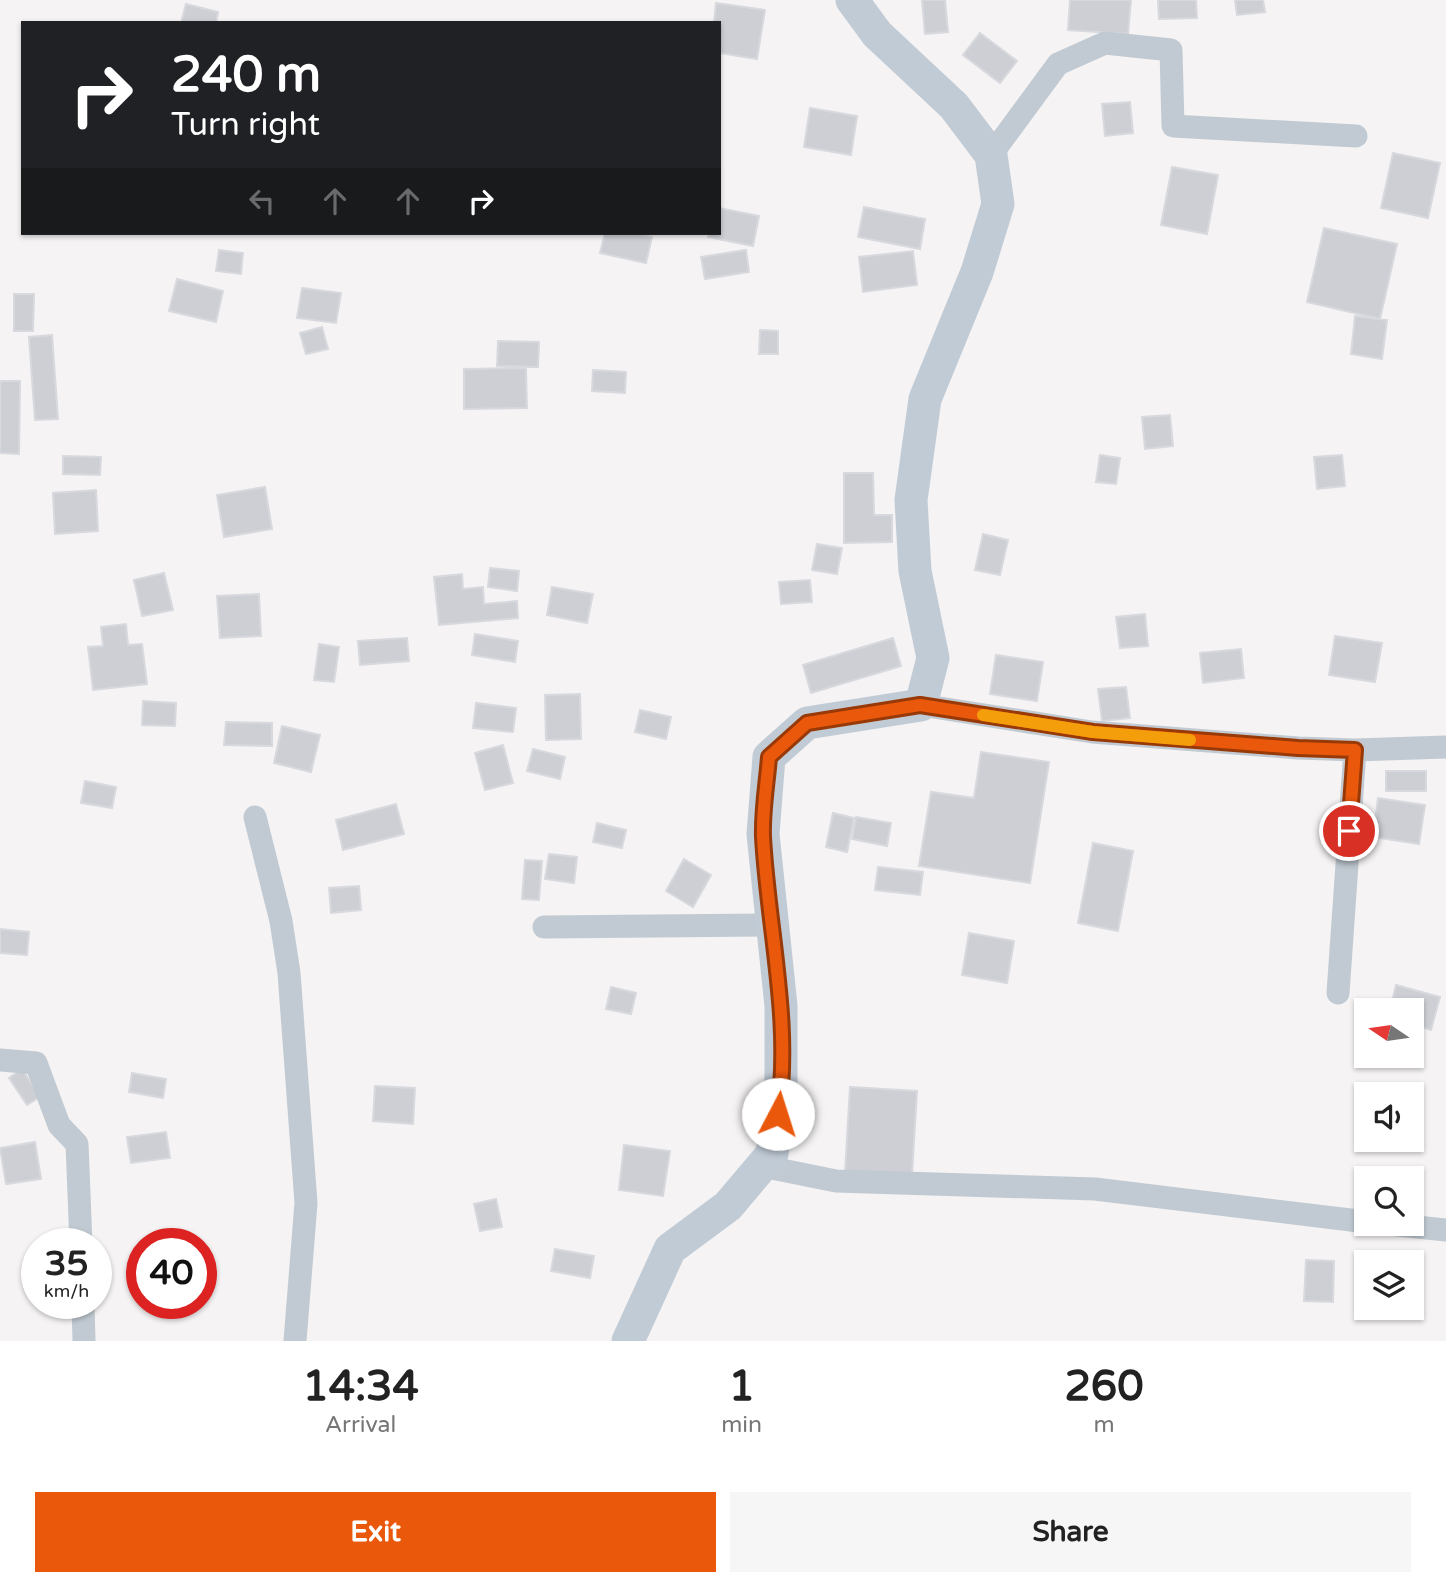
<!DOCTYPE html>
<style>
:root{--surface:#fff;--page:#f6f6f6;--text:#222;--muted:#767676;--accent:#ea580c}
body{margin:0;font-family:"Varela Round",sans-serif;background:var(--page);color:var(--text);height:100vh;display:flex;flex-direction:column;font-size:26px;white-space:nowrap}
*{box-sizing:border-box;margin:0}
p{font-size:23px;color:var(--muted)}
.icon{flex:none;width:38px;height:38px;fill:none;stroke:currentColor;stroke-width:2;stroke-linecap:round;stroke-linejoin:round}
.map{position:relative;height:1341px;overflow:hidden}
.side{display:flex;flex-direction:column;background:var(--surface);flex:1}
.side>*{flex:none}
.guide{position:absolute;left:21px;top:21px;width:700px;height:214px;border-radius:0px;box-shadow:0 2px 5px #0004;background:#202124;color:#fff;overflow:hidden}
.needle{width:46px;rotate:283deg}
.buttons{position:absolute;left:1354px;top:998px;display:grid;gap:14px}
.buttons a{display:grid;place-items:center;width:70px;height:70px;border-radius:0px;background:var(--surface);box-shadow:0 2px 5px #0004;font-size:35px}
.speed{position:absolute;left:21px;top:1228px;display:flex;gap:14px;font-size:35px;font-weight:700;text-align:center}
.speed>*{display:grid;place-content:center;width:91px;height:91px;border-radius:50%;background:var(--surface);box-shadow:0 2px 5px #0004;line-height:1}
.speed small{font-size:18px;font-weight:400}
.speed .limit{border:10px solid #d22;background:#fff;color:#111}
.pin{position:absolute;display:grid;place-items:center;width:60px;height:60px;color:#fff;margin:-30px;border:4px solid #fff;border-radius:50%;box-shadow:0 2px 7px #0007}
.me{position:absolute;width:77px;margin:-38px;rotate:5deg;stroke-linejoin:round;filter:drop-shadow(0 0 5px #0008)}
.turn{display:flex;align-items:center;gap:24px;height:147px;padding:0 35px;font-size:32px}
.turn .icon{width:91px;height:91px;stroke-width:2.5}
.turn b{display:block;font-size:49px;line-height:60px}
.lanes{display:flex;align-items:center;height:66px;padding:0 35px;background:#0003;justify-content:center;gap:35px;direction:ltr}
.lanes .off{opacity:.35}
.eta{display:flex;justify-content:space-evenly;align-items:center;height:119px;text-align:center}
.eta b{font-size:42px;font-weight:700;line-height:49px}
.cta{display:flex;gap:14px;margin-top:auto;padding:14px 35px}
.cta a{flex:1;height:80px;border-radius:0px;background:var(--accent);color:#fff;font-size:28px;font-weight:700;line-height:80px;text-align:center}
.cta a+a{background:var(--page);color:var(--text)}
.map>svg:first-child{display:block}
.building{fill:#cdcfd5;stroke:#d7d9de;stroke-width:2}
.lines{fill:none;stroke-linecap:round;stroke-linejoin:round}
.street{stroke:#c1cad2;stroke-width:23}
.secondary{stroke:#c1cbd6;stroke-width:33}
.route-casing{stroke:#983908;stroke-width:18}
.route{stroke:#ea580c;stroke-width:12}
.slow{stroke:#f59e0b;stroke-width:12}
</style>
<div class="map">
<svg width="1446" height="1341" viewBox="0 0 1446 1341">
<rect width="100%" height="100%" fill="#f5f3f3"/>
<path class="building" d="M922 0H945L948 32 925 34Z
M1070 0H1131L1128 34 1068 30Z
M1158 0H1196L1197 18 1159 19Z
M1235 0H1263L1265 12 1237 15Z
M716 3 765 10 757 59 719 53V23H714Z
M186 4 218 12 216 23H181Z
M980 33 1017 61 1000 83 963 55Z
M1130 102 1133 133 1105 136 1102 104Z
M810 108 857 116 851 155 804 147Z
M1393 153 1440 163 1428 218 1381 208Z
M1172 167 1218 175 1207 234 1161 225Z
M864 207 925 219 920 249 858 237Z
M719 208 759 216 753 246 708 237 709 233H719Z
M1324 228 1397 244 1380 319 1307 302Z
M605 233H635L652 237 646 263 600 253Z
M219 250 243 253 241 274 216 271Z
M746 250 749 272 705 279 701 257Z
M913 251 917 285 863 292 859 257Z
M177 279 223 291 216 322 169 311Z
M302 288 341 293 336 323 297 318Z
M14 294H34L33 331H14Z
M1355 316 1387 320 1382 359 1351 354Z
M322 327 328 349 306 354 300 333Z
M760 330 778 331V354H759Z
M52 335 58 419 35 420 29 337Z
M498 341 539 342 538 367 497 366Z
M526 368 527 408 464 409V369Z
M593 370 626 372 625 393 592 391Z
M0 381H20L19 454 0 453Z
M1170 415 1173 446 1145 449 1142 417Z
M1100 455 1120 458 1116 484 1096 482Z
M1342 455 1345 486 1317 489 1314 457Z
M63 456 101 457 100 475 63 474Z
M844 473H873L874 515H892V542L844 543Z
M265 487 272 529 224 537 217 495Z
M96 490 98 531 55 534 53 493Z
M983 534 1008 540 1000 575 975 570Z
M817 544 842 548 837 574 812 570Z
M490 568 519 571 517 591 488 587Z
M164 573 173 610 142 616 134 580Z
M462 574 463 589 483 587 484 604 517 601 518 618 439 625 434 577Z
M810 580 812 602 781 604 779 582Z
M552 587 593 594 587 623 547 615Z
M259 594 261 636 220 638 217 596Z
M1145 614 1148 646 1120 648 1116 617Z
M126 624 128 645 142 644 147 684 93 690 88 647 103 646 101 627Z
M475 634 518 641 515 662 472 655Z
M1335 636 1382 643 1375 682 1329 675Z
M407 638 409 661 360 665 358 641Z
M893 638 901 666 811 693 803 665Z
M319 644 339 647 334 682 314 680Z
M1241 649 1244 678 1203 683 1200 653Z
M996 655 1043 662 1037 701 990 694Z
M1126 687 1130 718 1102 721 1098 689Z
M580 694 581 739 546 740 545 695Z
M143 701 176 703 175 726 142 725Z
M476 703 516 708 513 732 473 728Z
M640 710 671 717 666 739 635 732Z
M226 722 272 723V746L224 745Z
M282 726 320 735 311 772 274 763Z
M503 745 513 783 485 790 475 753Z
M533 749 565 757 560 779 527 771Z
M981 752 1049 762 1030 883 919 866 931 792 974 798Z
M1386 771H1426V791H1386Z
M85 781 116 787 112 808 81 803Z
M1378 798 1425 805 1419 844 1373 837Z
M396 804 404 834 343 850 336 820Z
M833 813 854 818 847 852 826 847Z
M856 817 891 823 887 846 852 839Z
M597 823 626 830 622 848 593 842Z
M1093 843 1133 851 1118 931 1078 923Z
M549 854 577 857 574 883 545 879Z
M684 859 711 875 693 907 666 891Z
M525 860 542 861 539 900 522 899Z
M878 867 923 872 920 895 875 890Z
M359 886 361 910 331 913 329 888Z
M0 929 29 932 27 955 0 953Z
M969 933 1014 941 1007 983 962 975Z
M1396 985 1440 997 1431 1030 1412 1024V1010H1390Z
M611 987 636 993 631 1014 606 1009Z
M22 1069 40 1097 27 1105 9 1078Z
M132 1073 166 1079 163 1098 129 1092Z
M375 1086 415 1088 413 1124 373 1121Z
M850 1087 917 1091 912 1175 845 1172Z
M166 1132 170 1158 131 1163 127 1137Z
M35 1142 41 1179 6 1184 0 1148Z
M624 1145 670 1151 663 1196 619 1190Z
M496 1199 502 1227 480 1231 474 1204Z
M555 1249 594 1256 590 1278 551 1271Z
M1306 1260 1334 1261 1333 1302 1304 1301Z"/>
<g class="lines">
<path class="street" d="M991 155 1058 64 1105 43 1171 50 1173 126 1356 136
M921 705 1092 732 1298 748 1355 750 1446 747
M255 817 281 921 289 973 306 1203 295 1341
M544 927 772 925
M1338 993 1355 750
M0 1060 36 1063 59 1125 77 1144 81 1244
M762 1166 836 1181 1095 1189 1367 1222
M1379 1223 1446 1230
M83 1304 84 1341"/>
<path class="secondary" d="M628 1341 670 1249 728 1206 772 1154 781 1094V1006L763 834 769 757 807 723 921 705 933 658 915 571 911 500 925 399 977 272 998 204 991 155 954 106 877 34 852 0"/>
</g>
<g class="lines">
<g class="route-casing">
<path id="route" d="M778 1114C792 1022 768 929 763 837 762 811 767 783 769 757L807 723 920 705 1093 732 1298 748 1355 750 1349 831"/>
</g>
<use href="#route" class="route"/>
<path class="slow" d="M983 715 1093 732 1190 740"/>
</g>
</svg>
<div class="buttons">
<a><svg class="needle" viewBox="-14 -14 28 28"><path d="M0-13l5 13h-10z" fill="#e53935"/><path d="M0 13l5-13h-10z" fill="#767676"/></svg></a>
<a><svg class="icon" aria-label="sound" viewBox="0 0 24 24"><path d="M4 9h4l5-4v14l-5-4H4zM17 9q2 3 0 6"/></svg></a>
<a><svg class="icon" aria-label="search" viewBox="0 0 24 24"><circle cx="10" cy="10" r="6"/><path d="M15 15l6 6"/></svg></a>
<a><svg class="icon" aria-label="layers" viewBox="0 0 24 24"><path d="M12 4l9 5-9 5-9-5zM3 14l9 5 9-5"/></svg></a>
</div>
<div class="speed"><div>35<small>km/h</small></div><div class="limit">40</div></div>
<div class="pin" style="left:1349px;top:831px;background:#d93025"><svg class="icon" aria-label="arrive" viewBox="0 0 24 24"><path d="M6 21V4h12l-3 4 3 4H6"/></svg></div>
<svg class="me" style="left:778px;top:1114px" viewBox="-20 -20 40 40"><circle r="19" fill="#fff"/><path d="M0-13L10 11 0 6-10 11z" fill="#ea580c"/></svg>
<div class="guide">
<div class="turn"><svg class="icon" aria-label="right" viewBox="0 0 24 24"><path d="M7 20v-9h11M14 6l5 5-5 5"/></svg><div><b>240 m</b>Turn right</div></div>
<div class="lanes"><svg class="icon off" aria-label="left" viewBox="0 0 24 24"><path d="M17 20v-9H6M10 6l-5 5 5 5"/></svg><svg class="icon off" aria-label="ahead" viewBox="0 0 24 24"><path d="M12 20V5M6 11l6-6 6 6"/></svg><svg class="icon off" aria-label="ahead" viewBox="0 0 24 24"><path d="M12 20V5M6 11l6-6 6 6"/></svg><svg class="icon" aria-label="right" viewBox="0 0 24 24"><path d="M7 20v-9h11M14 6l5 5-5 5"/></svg></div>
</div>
</div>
<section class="side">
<div class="eta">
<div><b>14:34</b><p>Arrival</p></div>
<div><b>1</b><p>min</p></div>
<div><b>260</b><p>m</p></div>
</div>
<div class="cta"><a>Exit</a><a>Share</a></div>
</section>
